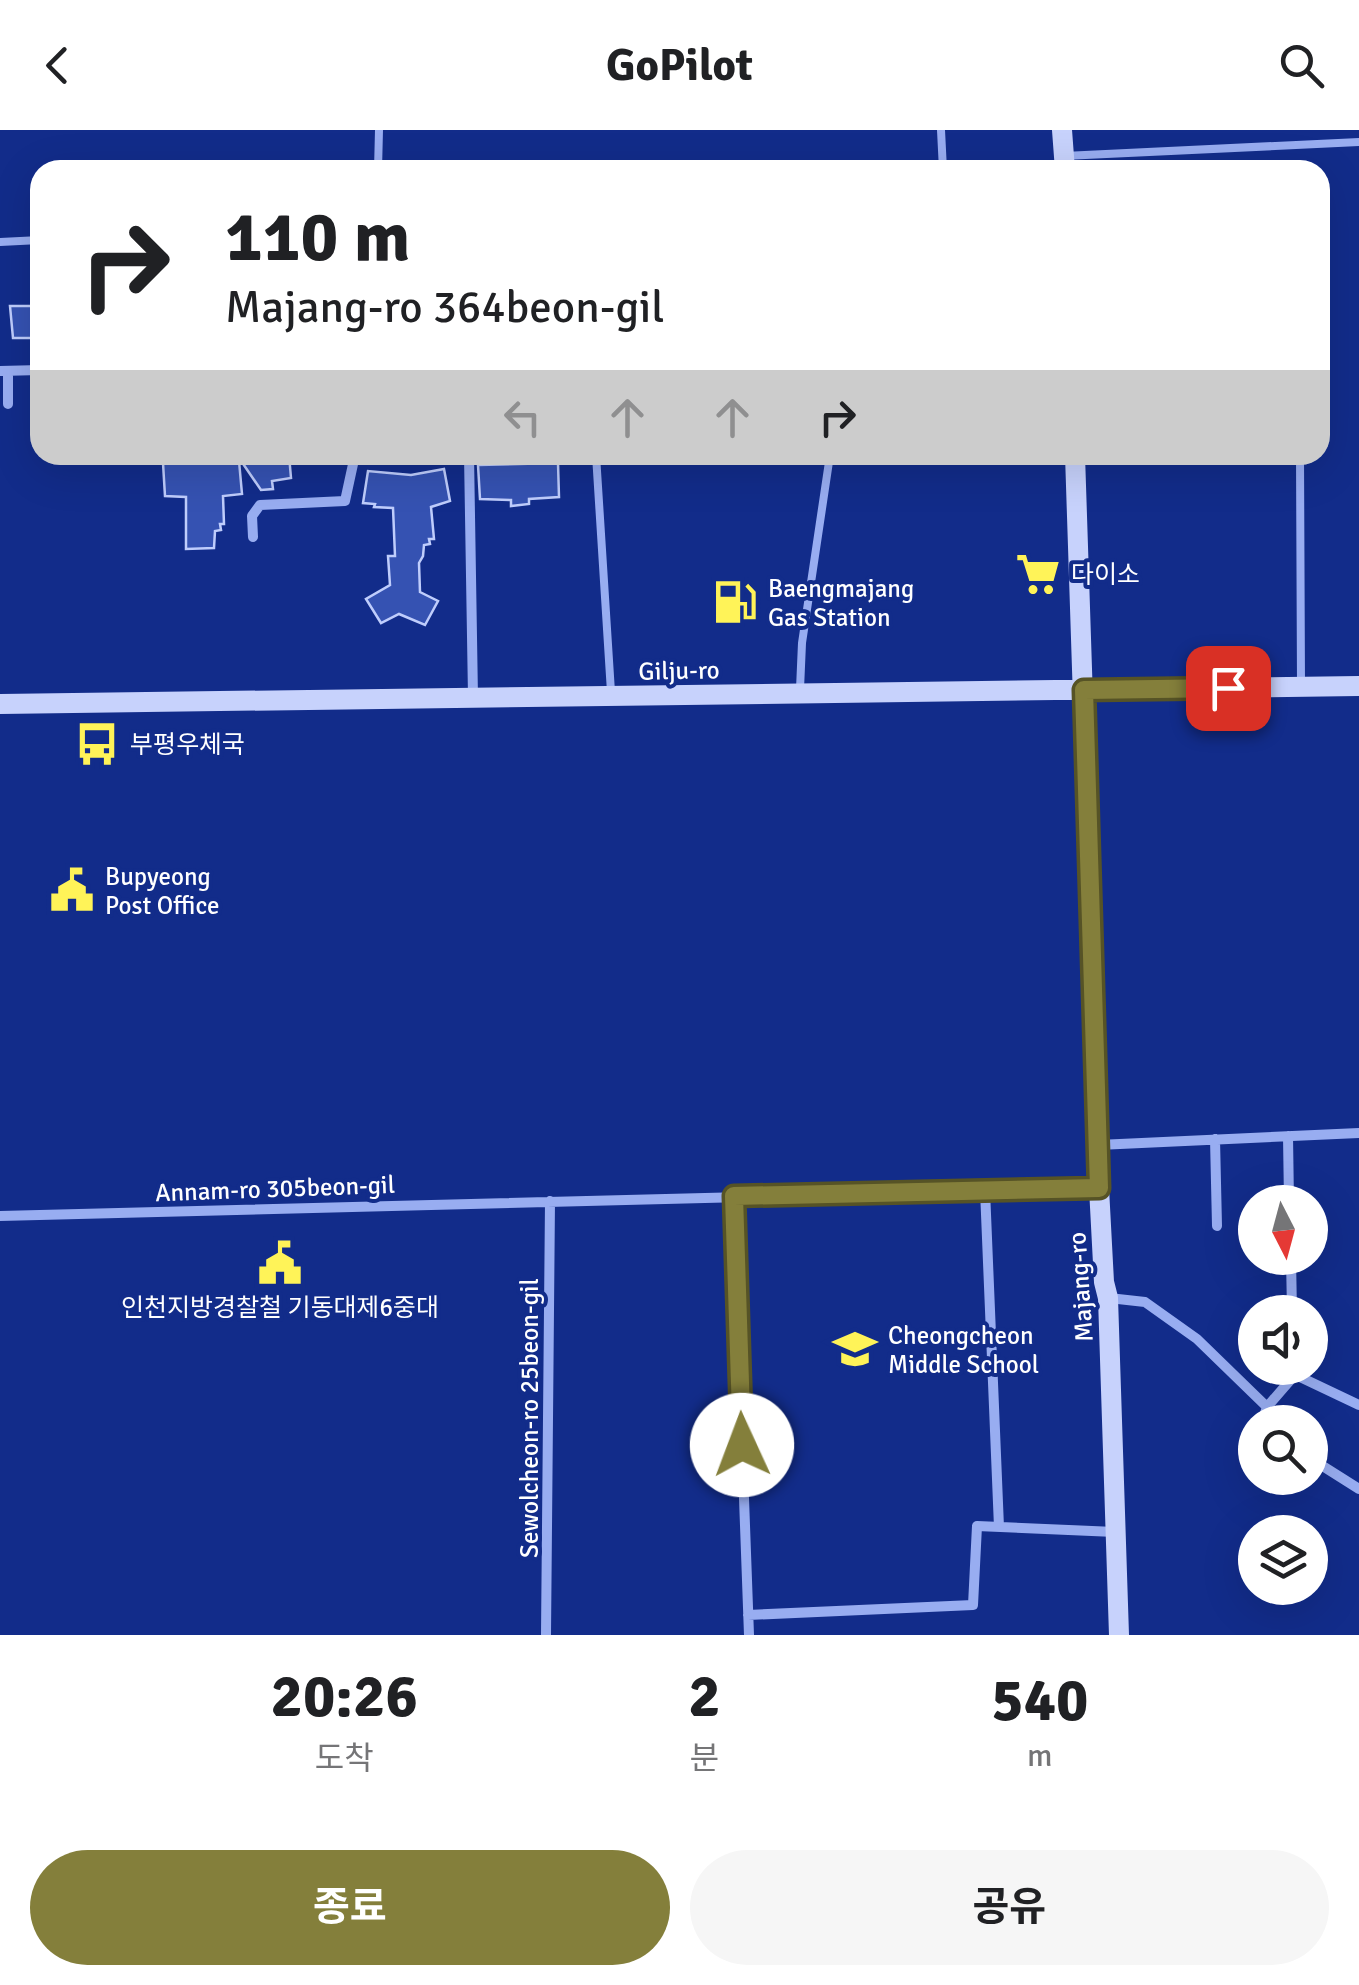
<!DOCTYPE html>
<html lang="ko">
<meta charset="utf-8">
<style>
:root{--surface:#fff;--page:#f6f6f6;--text:#202124;--muted:#757577;--accent:#847f3b}
body{margin:0;font-family:Signika,"Noto Sans KR",sans-serif;background:var(--page);color:var(--text);height:100vh;display:flex;flex-direction:column;font-size:38px;white-space:nowrap}
*{box-sizing:border-box;margin:0}
p{font-size:32px;color:var(--muted)}
.icon{flex:none;width:55px;height:55px;fill:none;stroke:currentColor;stroke-width:2;stroke-linecap:round;stroke-linejoin:round}
.map{position:relative;height:1505px;overflow:hidden}
.sheet{display:flex;flex-direction:column;background:var(--surface);flex:1}
.sheet>*{flex:none}
.top-card{position:absolute;left:30px;top:30px;width:1300px;height:305px;border-radius:30px;box-shadow:0 10px 40px #0002;background:#fff;color:var(--text);overflow:hidden}
.needle{width:65px;rotate:174deg}
.buttons{position:absolute;left:1238px;top:1055px;display:grid;gap:20px}
.buttons a{display:grid;place-items:center;width:90px;height:90px;border-radius:50%;background:var(--surface);box-shadow:0 10px 40px #0002;font-size:50px}
.pin{position:absolute;display:grid;place-items:center;width:85px;height:85px;color:#fff;margin:-42px;border-radius:20px;box-shadow:0 5px 15px #0006}
.me{position:absolute;width:110px;margin:-55px;rotate:358deg;stroke-linejoin:round;filter:drop-shadow(0 0 8px #0008)}
.turn{display:flex;align-items:center;gap:35px;height:210px;padding:0 30px;font-size:45px}
.turn .icon{width:130px;height:130px;stroke-width:2.5}
.turn b{display:block;font-size:70px;line-height:85px}
.lanes{display:flex;align-items:center;height:95px;padding:0 30px;background:#0003;justify-content:center;gap:50px;direction:ltr}
.lanes .off{opacity:.35}
.eta{display:flex;justify-content:space-evenly;align-items:center;height:170px;text-align:center}
.eta b{font-size:60px;font-weight:700;line-height:70px}
.action{display:flex;gap:20px;margin-top:auto;padding:20px 30px}
.action a{flex:1;height:115px;border-radius:60px;background:var(--accent);color:#fff;font-size:40px;font-weight:700;line-height:115px;text-align:center}
.action a+a{background:var(--page);color:var(--text)}
header{display:flex;justify-content:space-between;align-items:center;height:130px;padding:0 30px;background:var(--surface);font-size:45px;font-weight:700}
.map>svg:first-child{display:block}
.building{fill:#3552b2;stroke:#bfcdfc;stroke-width:2.5}
.lines{fill:none;stroke-linecap:round;stroke-linejoin:round}
.service{stroke:#98adf1;stroke-width:8}
.minor{stroke:#98adf1;stroke-width:10}
.secondary{stroke:#c7d2fc;stroke-width:20}
.route-casing{stroke:#565326;stroke-width:25}
.route{stroke:#847f3b;stroke-width:18}
.labels{text-anchor:middle;stroke-width:8;stroke-linejoin:round;paint-order:stroke}
.poi-label{font-size:25px;fill:#fff;stroke:#122c8a;text-anchor:start}
.street-label{font-size:25px;fill:#fff;stroke:#122c8a}
</style>
<header><svg class="icon" aria-label="back" viewBox="0 0 24 24"><path d="M15 5l-7 7 7 7"/></svg>GoPilot<svg class="icon" aria-label="search" viewBox="0 0 24 24"><circle cx="10" cy="10" r="6"/><path d="M15 15l6 6"/></svg></header>
<div class="map">
<svg width="1359" height="1505" viewBox="0 0 1359 1505">
<rect width="100%" height="100%" fill="#122c8a"/>
<path class="building" d="M10 176H40V208H13Z
M237 325H289L291 348 272 351 273 359 261 360Z
M239 331 242 364 223 366 224 394H220L221 400 215 401 214 418 186 419V367L165 366 163 333Z
M558 333 559 367 529 369V374L511 376V370L480 369 478 335Z
M444 339 450 371 431 377 434 409H429L430 414 424 415 423 426 419 433 420 462 438 471 425 495 399 484 381 493 366 469 390 455 388 426H395L393 378 374 377 375 374 363 373 368 341 411 345Z"/>
<g class="lines">
<path class="service" d="M941 0 943 40
M1064 26 1359 12
M378 40 379 0
M0 112 40 110
M596 325 611 562
M1300 325 1301 555
M800 559 802 513 830 325"/>
<path class="minor" d="M0 241 40 240
M8 241V274
M469 325 473 567
M253 407 252 386 260 375 345 371 355 325
M1288 1006 1289 1072
M1215 1009 1217 1096
M1098 1015 1359 1003
M985 1060 999 1397
M733 1067 749 1505
M0 1086 1098 1058
M1291 1128 1292 1182
M1109 1168 1145 1172 1197 1209 1267 1277
M1262 1292 1267 1277 1293 1247H1300L1359 1275
M1310 1328 1359 1359
M748 1485 973 1475 977 1396 1115 1402
M546 1505 550 1071"/>
<path class="secondary" d="M1062 0 1065 40
M1075 325 1099 1058 1104 1152 1108 1168 1119 1505
M0 574 1359 556"/>
</g>
<g class="lines">
<g class="route-casing">
<path id="route" d="M742 1315 734 1066 1099 1058 1084 560 1228 558"/>
</g>
<use href="#route" class="route"/>
</g>
<defs>
<g id="supermarket-bare" transform="scale(3.45)"><path d="M-6-5.5h2.5l.6 2H6L4.5 2H-2.5L-4.4-4H-6ZM-1.5 3.2a1.3 1.3 0 1 0 .1 0ZM3 3.2a1.3 1.3 0 1 0 .1 0Z" fill="#fff358" stroke="#122c8a" stroke-width="2.5" paint-order="stroke"/></g>
<g id="fuel-bare" transform="scale(3.45)"><path d="M-5.5-6h7V0h2V4h1.3V-2.5L3-4.5l.8-.8L6-3V5H2.5V1h-1V6h-7ZM-4.2-4.7v3.2H.2V-4.7Z" fill="#fff358" stroke="#122c8a" stroke-width="2.5" paint-order="stroke"/></g>
<g id="bus-bare" transform="scale(3.45)"><path d="M-5-6H5V4H4V6H2V4H-2V6H-4V4H-5ZM-3.5-4V0h7V-4ZM-3.5 1.2v1.5H-2V1.2ZM2 1.2v1.5H3.5V1.2Z" fill="#fff358" stroke="#122c8a" stroke-width="2.5" paint-order="stroke"/></g>
<g id="civic-bare" transform="scale(3.45)"><path d="M-.6-6.5H3V-4.5H.6V-3L4-1V1h2V6H-6V1h2V-1L-.6-3ZM-1.2 2.5V6h2.4V2.5Z" fill="#fff358" stroke="#122c8a" stroke-width="2.5" paint-order="stroke"/></g>
<g id="school-bare" transform="scale(3.45)"><path d="M0-5L7-2L0 1L-7-2ZM-4 1L0 2.5L4 1V4Q0 6-4 4Z" fill="#fff358" stroke="#122c8a" stroke-width="2.5" paint-order="stroke"/></g>
</defs>
<g fill-rule="evenodd">
<use href="#supermarket-bare" x="1038" y="444"/>
<use href="#fuel-bare" x="735" y="472"/>
<use href="#bus-bare" x="97" y="614"/>
<use href="#civic-bare" x="72" y="760"/>
<use href="#civic-bare" x="280" y="1133"/>
<use href="#school-bare" x="855" y="1219"/>
</g>
<g class="labels">
<g class="poi-label">
<text x="1071" y="453">다이소</text>
<text x="768" y="467">Baengmajang<tspan x="768" dy="29">Gas Station</tspan></text>
<text x="130" y="623">부평우체국</text>
<text x="105" y="755">Bupyeong<tspan x="105" dy="29">Post Office</tspan></text>
<text x="280" y="1186" text-anchor="middle">인천지방경찰철 기동대제6중대</text>
<text x="888" y="1214">Cheongcheon<tspan x="888" dy="29">Middle School</tspan></text>
</g>
<g class="street-label">
<text transform="translate(679 540) rotate(-1)" y="9">Gilju-ro</text>
<text transform="translate(275 1058) rotate(-2)" y="9">Annam-ro 305beon-gil</text>
<text transform="translate(1080 1157) rotate(-94)" y="9">Majang-ro</text>
<text transform="translate(529 1288) rotate(-90)" y="9">Sewolcheon-ro 25beon-gil</text>
</g>
</g>
</svg>
<div class="buttons">
<a><svg class="needle" viewBox="-14 -14 28 28"><path d="M0-13l5 13h-10z" fill="#e53935"/><path d="M0 13l5-13h-10z" fill="#757577"/></svg></a>
<a><svg class="icon" aria-label="sound" viewBox="0 0 24 24"><path d="M4 9h4l5-4v14l-5-4H4zM17 9q2 3 0 6"/></svg></a>
<a><svg class="icon" aria-label="search" viewBox="0 0 24 24"><circle cx="10" cy="10" r="6"/><path d="M15 15l6 6"/></svg></a>
<a><svg class="icon" aria-label="layers" viewBox="0 0 24 24"><path d="M12 4l9 5-9 5-9-5zM3 14l9 5 9-5"/></svg></a>
</div>
<div class="pin" style="left:1228px;top:558px;background:#d93025"><svg class="icon" aria-label="arrive" viewBox="0 0 24 24"><path d="M6 21V4h12l-3 4 3 4H6"/></svg></div>
<svg class="me" style="left:742px;top:1315px" viewBox="-20 -20 40 40"><circle r="19" fill="#fff"/><path d="M0-13L10 11 0 6-10 11z" fill="#847f3b"/></svg>
<div class="top-card">
<div class="turn"><svg class="icon" aria-label="right" viewBox="0 0 24 24"><path d="M7 20v-9h11M14 6l5 5-5 5"/></svg><div><b>110 m</b>Majang-ro 364beon-gil</div></div>
<div class="lanes"><svg class="icon off" aria-label="left" viewBox="0 0 24 24"><path d="M17 20v-9H6M10 6l-5 5 5 5"/></svg><svg class="icon off" aria-label="ahead" viewBox="0 0 24 24"><path d="M12 20V5M6 11l6-6 6 6"/></svg><svg class="icon off" aria-label="ahead" viewBox="0 0 24 24"><path d="M12 20V5M6 11l6-6 6 6"/></svg><svg class="icon" aria-label="right" viewBox="0 0 24 24"><path d="M7 20v-9h11M14 6l5 5-5 5"/></svg></div>
</div>
</div>
<section class="sheet">
<div class="eta">
<div><b>20:26</b><p>도착</p></div>
<div><b>2</b><p>분</p></div>
<div><b>540</b><p>m</p></div>
</div>
<div class="action"><a>종료</a><a>공유</a></div>
</section>
